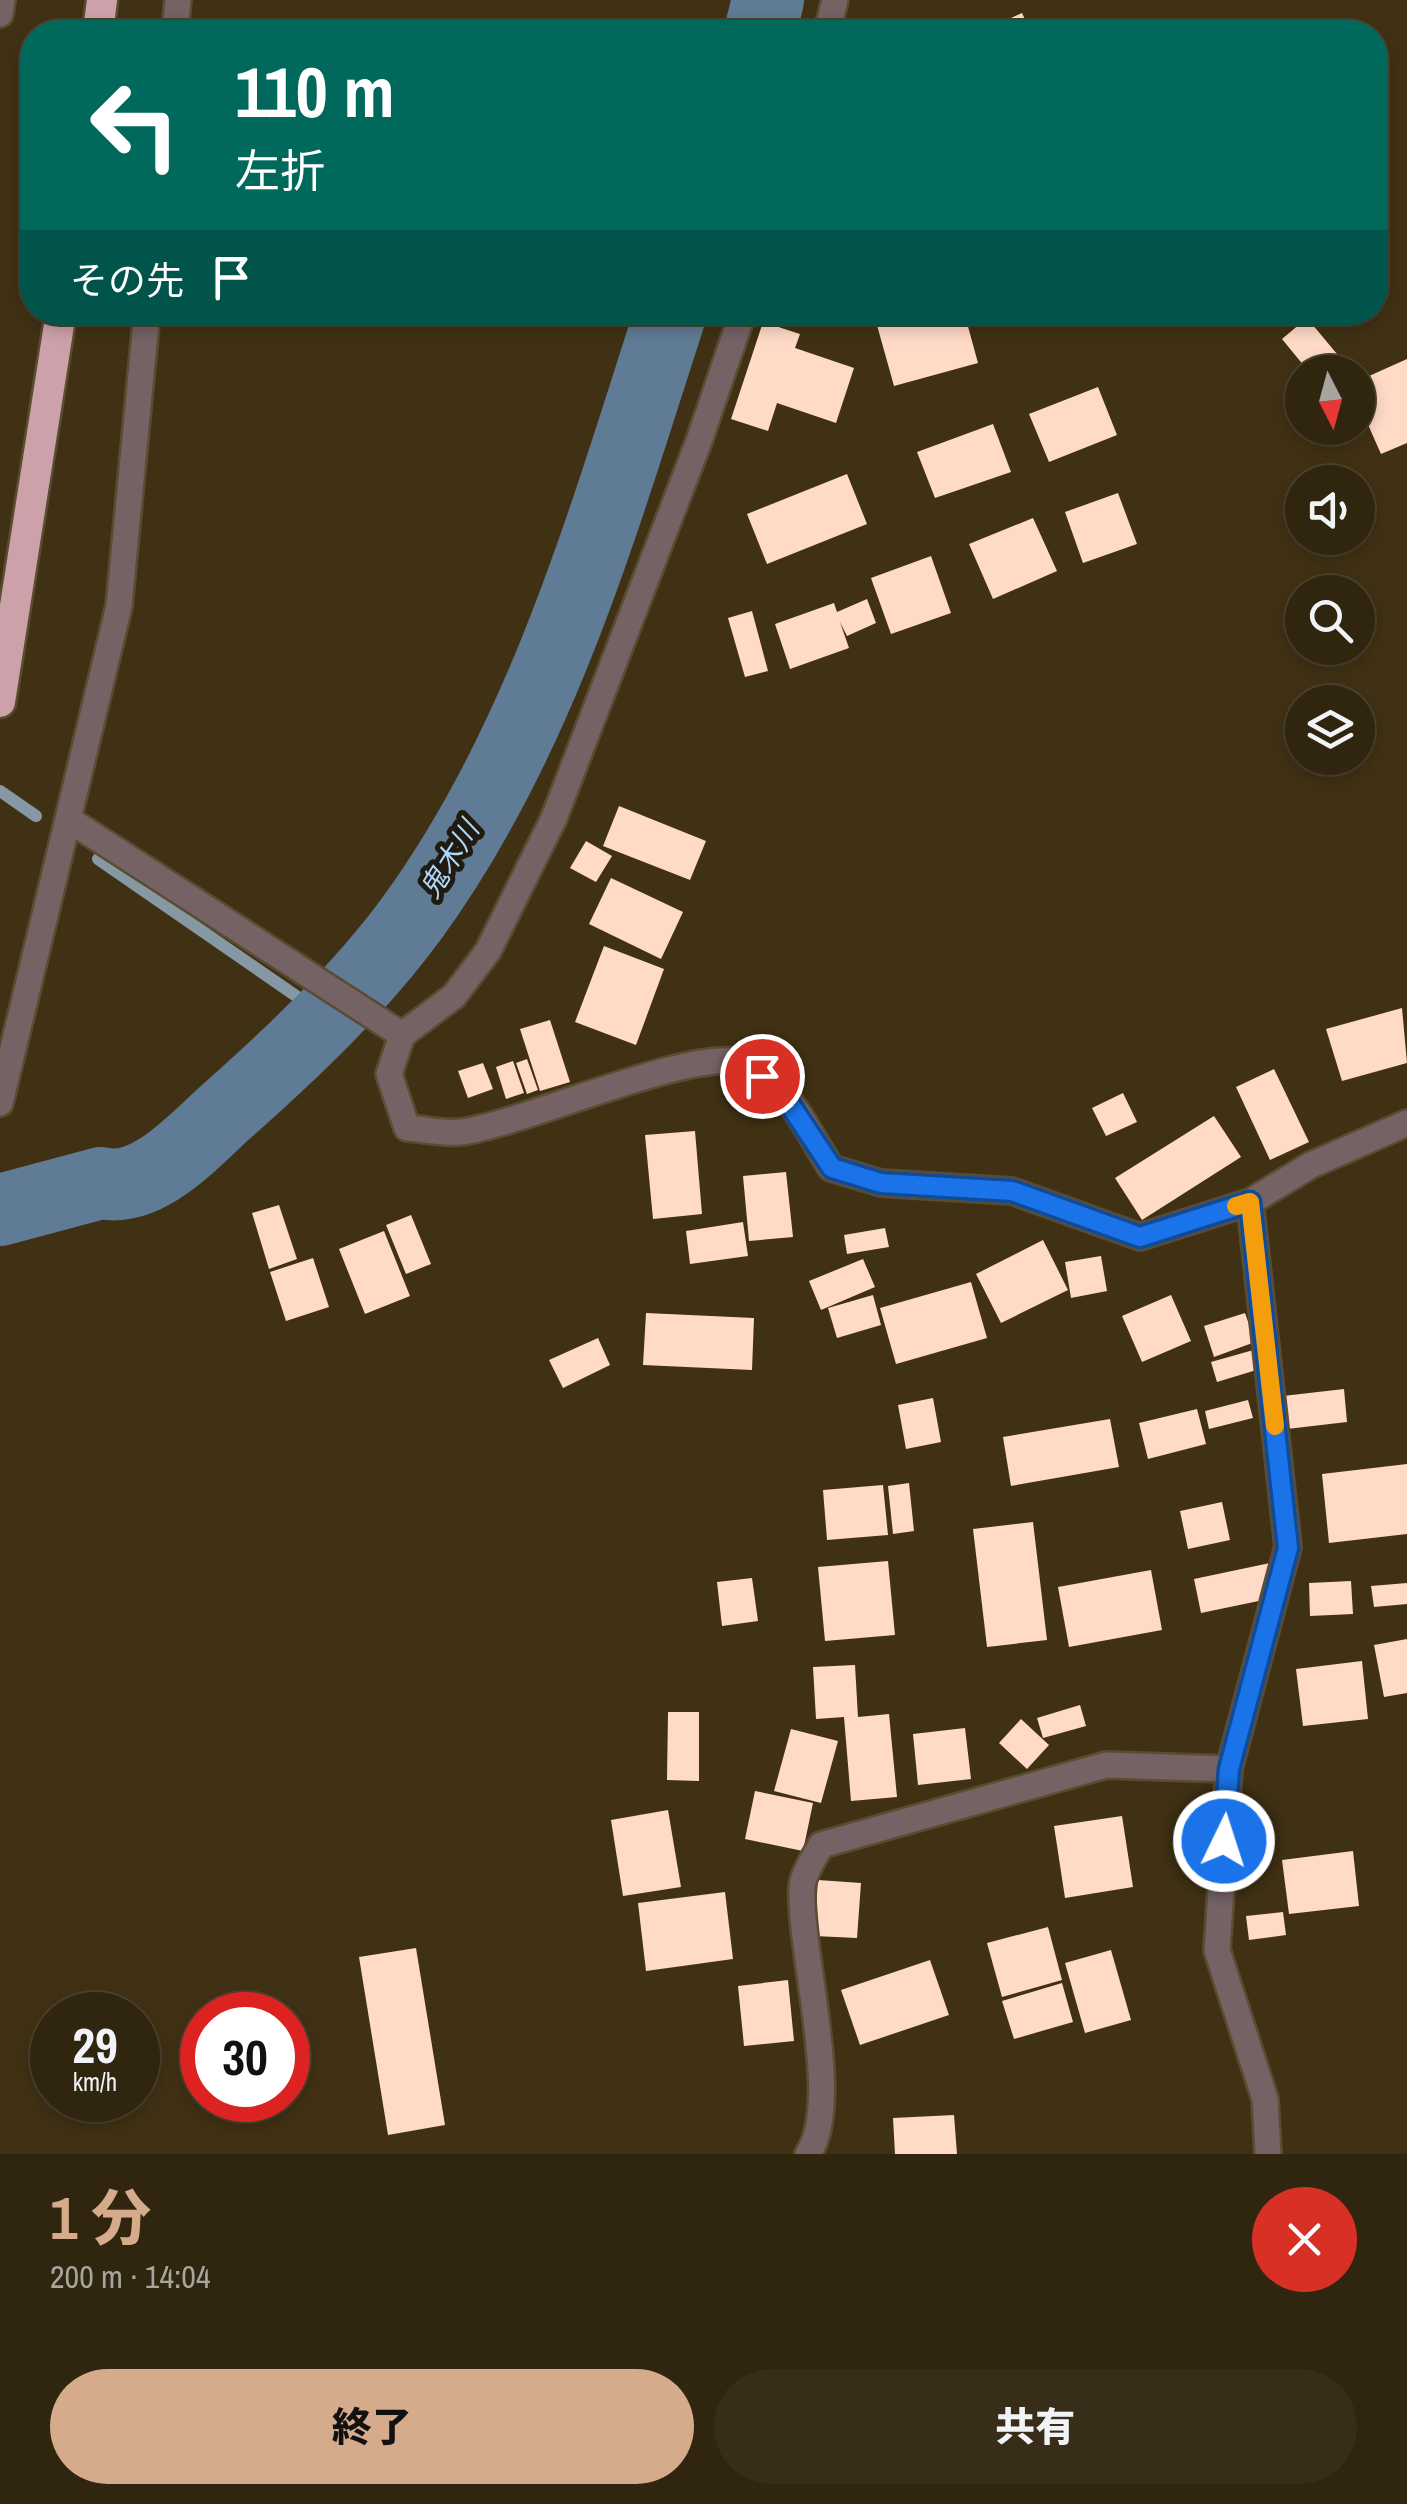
<!DOCTYPE html>
<html lang="ja">
<meta charset="utf-8">
<style>
:root{--surface:#30250f;--page:#382d18;--text:#f1f3f6;--muted:#a8a59e;--line:#4b422f;--accent:#d6ab8b}
body{margin:0;font-family:"Archivo Narrow","Noto Sans JP",sans-serif;background:var(--page);color:var(--text);height:100vh;display:flex;flex-direction:column;font-size:38px;white-space:nowrap}
*{box-sizing:border-box;margin:0}
p{font-size:32px;color:var(--muted)}
.icon{flex:none;width:55px;height:55px;fill:none;stroke:currentColor;stroke-width:2;stroke-linecap:round;stroke-linejoin:round}
.map{position:relative;height:2154px;overflow:hidden}
.details{display:flex;flex-direction:column;background:var(--surface);flex:1}
.details>*{flex:none}
.hud{position:absolute;left:20px;top:20px;width:1368px;height:305px;border-radius:40px;box-shadow:0 5px 15px #0003,0 0 0 2px var(--line);background:#00695c;color:#fff;overflow:hidden}
.needle{width:65px;rotate:174deg}
.buttons{position:absolute;left:1285px;top:355px;display:grid;gap:20px}
.buttons a{display:grid;place-items:center;width:90px;height:90px;border-radius:50%;background:var(--surface);box-shadow:0 5px 15px #0003,0 0 0 2px var(--line);font-size:50px}
.speed{position:absolute;left:30px;top:1992px;display:flex;gap:20px;font-size:50px;font-weight:700;text-align:center}
.speed>*{display:grid;place-content:center;width:130px;height:130px;border-radius:50%;background:var(--surface);box-shadow:0 5px 15px #0003,0 0 0 2px var(--line);line-height:1}
.speed small{font-size:25px;font-weight:400}
.speed .limit{border:15px solid #d22;background:#fff;color:#111}
.pin{position:absolute;display:grid;place-items:center;width:85px;height:85px;color:#fff;margin:-42px;border:5px solid #fff;border-radius:50%;box-shadow:0 2px 10px #0007}
.me{position:absolute;width:110px;margin:-55px;rotate:4deg;stroke-linejoin:round;filter:drop-shadow(0 0 8px #0008)}
.turn{display:flex;align-items:center;gap:35px;height:210px;padding:0 50px;font-size:45px}
.turn .icon{width:130px;height:130px;stroke-width:2.5}
.turn b{display:block;font-size:70px;line-height:85px}
.then{display:flex;align-items:center;height:95px;padding:0 50px;background:#0003;gap:20px;font-size:38px}
.round{display:grid;place-items:center;flex:none;width:105px;height:105px;border-radius:52px;background:var(--page)}
.summary{display:flex;align-items:center;justify-content:space-between;height:170px;padding:0 50px}
h1{font-size:60px;font-weight:800;line-height:75px;color:var(--accent)}
.button{display:flex;gap:20px;margin-top:auto;padding:20px 50px}
.button a{flex:1;height:115px;border-radius:60px;background:var(--accent);color:#111;font-size:40px;font-weight:800;line-height:115px;text-align:center}
.button a+a{background:var(--page);color:var(--text)}
.map>svg:first-child{display:block}
.lines{fill:none;stroke-linecap:round;stroke-linejoin:round}
.stream{stroke:#8798a5;stroke-width:12}
.river{stroke:#5f7b95;stroke-width:72}
.building{fill:#ffdac7}
.minor-casing{stroke:#5a4c31;stroke-width:30}
.motorway-casing{stroke:#5a4c31;stroke-width:35}
.minor{stroke:#746265;stroke-width:25}
.motorway{stroke:#cda1a9;stroke-width:30}
.route-casing{stroke:#114b97;stroke-width:25}
.route{stroke:#1a73e8;stroke-width:18}
.slow{stroke:#f59e0b;stroke-width:18}
.labels{text-anchor:middle;stroke-width:10;stroke-linejoin:round;paint-order:stroke}
.water-label{font-size:28px;font-style:italic;fill:#b0d7fc;stroke:#211a0e}
</style>
<div class="map">
<svg width="1407" height="2154" viewBox="0 0 1407 2154">
<rect width="100%" height="100%" fill="#403114"/>
<g class="lines">
<path class="stream" d="M0 791 36 816
M98 859 325 1016"/>
<path class="river" d="M760 32 768 0
M0 1210 101 1183C149 1194 196 1138 228 1110 293 1052 360 989 412 918 543 738 603 521 671 312"/>
</g>
<path class="building" d="M1022 13 1031 32H981Z
M784 312H849L846 327Z
M897 312H964L978 363 894 386 875 318Z
M1307 318 1347 366 1340 372H1309L1282 339Z
M763 322 800 334 795 348 854 368 836 423 777 403 768 431 731 419Z
M1407 359V443L1381 454 1358 402V381Z
M1098 387 1117 435 1049 462 1029 414Z
M993 424 1011 472 935 498 917 452Z
M847 474 867 524 767 564 747 514Z
M1118 493 1137 544 1083 563 1065 512Z
M1033 518 1057 571 993 599 969 544Z
M931 556 951 613 891 634 871 578Z
M867 599 876 623 847 636 840 622 849 648 790 669 775 624 834 603 837 612Z
M752 611 768 671 745 677 728 618Z
M619 806 706 841 690 880 603 846Z
M586 841 612 856 596 882 570 868Z
M611 878 683 912 661 959 589 924Z
M604 946 664 969 636 1045 575 1022Z
M1402 1008 1407 1063 1342 1081 1326 1029Z
M550 1020 570 1082 540 1091 520 1029Z
M527 1059 538 1090 527 1094 516 1063Z
M513 1061 524 1093 506 1099 496 1067Z
M483 1063 493 1089 468 1098 458 1071Z
M1274 1069 1309 1142 1270 1160 1236 1087Z
M1123 1093 1137 1122 1106 1136 1092 1108Z
M1214 1116 1241 1157 1142 1220 1115 1178Z
M695 1131 702 1214 653 1219 645 1135Z
M786 1172 793 1237 749 1241 743 1176Z
M279 1205 297 1259 269 1269 252 1213Z
M411 1215 431 1264 406 1274 386 1225Z
M743 1222 748 1256 690 1264 686 1231Z
M885 1228 889 1247 847 1254 844 1235Z
M384 1231 410 1296 365 1314 339 1249Z
M1043 1240 1068 1290 1001 1323 976 1274Z
M1101 1256 1107 1291 1071 1298 1065 1262Z
M313 1258 329 1307 286 1321 270 1272Z
M863 1259 875 1287 821 1310 809 1281Z
M971 1282 987 1338 896 1364 880 1308Z
M873 1295 881 1325 837 1338 828 1308Z
M1171 1295 1191 1341 1142 1362 1122 1316Z
M646 1313 754 1318 752 1370 643 1365Z
M1245 1313 1255 1342 1214 1357 1204 1326Z
M598 1338 610 1365 563 1388 549 1360Z
M1257 1349 1263 1368 1217 1382 1211 1362Z
M1344 1389 1347 1422 1287 1429 1283 1396Z
M933 1398 941 1442 906 1449 898 1405Z
M1248 1400 1253 1418 1209 1429 1205 1411Z
M1197 1409 1206 1444 1148 1459 1139 1423Z
M1110 1419 1119 1467 1011 1486 1003 1437Z
M1407 1464V1534L1329 1543 1322 1474Z
M909 1483 914 1531 893 1534 888 1486Z
M883 1485 888 1535 827 1540 823 1490Z
M1222 1502 1230 1540 1188 1549 1180 1511Z
M1033 1522 1047 1640 987 1647 973 1529Z
M888 1561 895 1635 825 1641 818 1567Z
M1270 1563 1278 1597 1201 1613 1194 1579Z
M1151 1570 1162 1630 1069 1647 1058 1587Z
M752 1578 758 1621 722 1626 717 1582Z
M1351 1581 1353 1614 1310 1616 1309 1583Z
M1407 1583V1604L1374 1607 1371 1586Z
M1407 1639V1693L1384 1697 1374 1645Z
M1362 1661 1368 1719 1303 1726 1296 1669Z
M855 1665 858 1717 889 1714 897 1797 851 1801 844 1717 816 1719 813 1667Z
M1080 1705 1086 1726 1043 1738 1037 1718Z
M668 1712H699V1781L667 1780Z
M1021 1719 1049 1745 1027 1769 999 1743Z
M965 1728 971 1779 918 1785 913 1734Z
M791 1729 838 1741 821 1803 774 1791Z
M755 1791 813 1803 803 1851 745 1839Z
M668 1810 681 1887 623 1896 611 1820Z
M1122 1816 1133 1887 1065 1898 1054 1826Z
M1353 1851 1359 1906 1289 1914 1282 1860Z
M818 1880 861 1883 857 1938 814 1936Z
M725 1892 733 1959 646 1971 638 1903Z
M1283 1912 1286 1935 1249 1940 1246 1916Z
M1048 1927 1062 1980 1002 1997 987 1943Z
M416 1948 445 2125 388 2135 359 1957Z
M1111 1950 1131 2020 1085 2033 1065 1963Z
M930 1960 949 2015 860 2045 841 1990Z
M788 1980 794 2041 744 2046 738 1986Z
M1062 1983 1073 2022 1014 2039 1002 2001Z
M954 2115 957 2154H895L893 2118Z"/>
<g class="lines">
<g class="minor-casing">
<path id="minor" d="M0 14 2 0
M175 32 178 0
M827 32 835 0
M743 312 699 441 554 818 488 951 454 996 402 1035 389 1074 407 1128C424 1129 444 1134 461 1132 524 1124 695 1046 744 1063 785 1078 809 1134 831 1168L881 1183 1012 1191 1140 1237 1250 1202 1311 1165 1407 1123
M71 821 402 1035
M0 1103 119 606 147 312
M1250 1202 1288 1547 1229 1769 1217 1950 1265 2099 1268 2154
M808 2154C843 2103 799 1953 802 1887 803 1873 815 1857 821 1845L1106 1765 1229 1769"/>
</g>
<g class="motorway-casing">
<path id="motorway" d="M98 32 102 0
M0 702 61 312"/>
</g>
<use href="#minor" class="minor"/>
<use href="#motorway" class="motorway"/>
</g>
<g class="lines">
<g class="route-casing">
<path id="route" d="M762 1076 779 1088 832 1168 881 1183 1012 1191 1140 1237 1250 1202 1288 1548 1229 1769 1224 1841"/>
</g>
<use href="#route" class="route"/>
<path class="slow" d="M1236 1206 1250 1202 1275 1426"/>
</g>
<g class="labels">
<g class="water-label">
<text transform="translate(449 859) rotate(-58)" y="10">鬼木川</text>
</g>
</g>
</svg>
<div class="buttons">
<a><svg class="needle" viewBox="-14 -14 28 28"><path d="M0-13l5 13h-10z" fill="#e53935"/><path d="M0 13l5-13h-10z" fill="#a8a59e"/></svg></a>
<a><svg class="icon" aria-label="sound" viewBox="0 0 24 24"><path d="M4 9h4l5-4v14l-5-4H4zM17 9q2 3 0 6"/></svg></a>
<a><svg class="icon" aria-label="search" viewBox="0 0 24 24"><circle cx="10" cy="10" r="6"/><path d="M15 15l6 6"/></svg></a>
<a><svg class="icon" aria-label="layers" viewBox="0 0 24 24"><path d="M12 4l9 5-9 5-9-5zM3 14l9 5 9-5"/></svg></a>
</div>
<div class="speed"><div>29<small>km/h</small></div><div class="limit">30</div></div>
<div class="pin" style="left:762px;top:1076px;background:#d93025"><svg class="icon" aria-label="arrive" viewBox="0 0 24 24"><path d="M6 21V4h12l-3 4 3 4H6"/></svg></div>
<svg class="me" style="left:1224px;top:1841px" viewBox="-20 -20 40 40"><circle r="17" fill="#1a73e8" stroke="#fff" stroke-width="3"/><path d="M0-11L8 9 0 5-8 9z" fill="#fff"/></svg>
<div class="hud">
<div class="turn"><svg class="icon" aria-label="left" viewBox="0 0 24 24"><path d="M17 20v-9H6M10 6l-5 5 5 5"/></svg><div><b>110 m</b>左折</div></div>
<div class="then">その先<svg class="icon" aria-label="arrive" viewBox="0 0 24 24"><path d="M6 21V4h12l-3 4 3 4H6"/></svg></div>
</div>
</div>
<section class="details">
<div class="summary"><div><h1>1 分</h1><p>200 m · 14:04</p></div><a class="round" style="background:#d93025;color:#fff"><svg class="icon" aria-label="close" viewBox="0 0 24 24"><path d="M6 6l12 12M18 6L6 18"/></svg></a></div>
<div class="button"><a>終了</a><a>共有</a></div>
</section>
